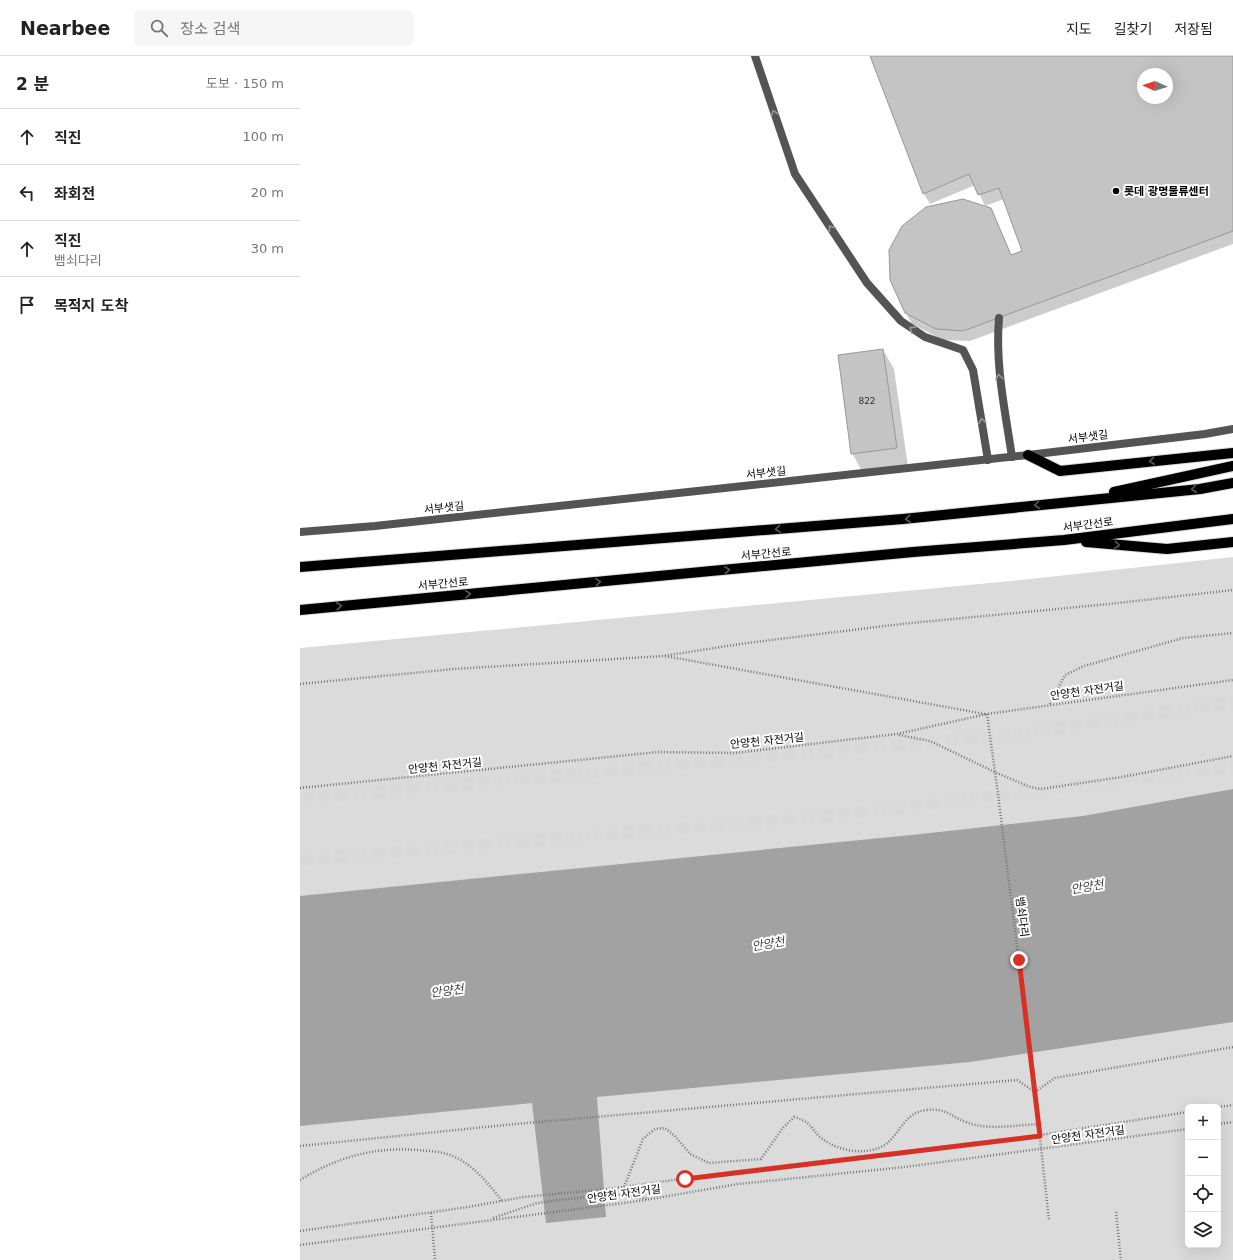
<!DOCTYPE html>
<html lang="ko">
<head>
<meta charset="utf-8">
<style>
	body { margin:0; font-family:"DejaVu Sans","Noto Sans KR",sans-serif; background:#f6f6f6; color:#222 }
	.controls { position:absolute; right:12px; bottom:12px; display:grid; overflow:hidden; border-radius:6px; box-shadow:0 4px 16px #0002 }
	.controls button { width:36px; height:36px; display:grid; place-items:center; padding:0; border:0; border-bottom:1px solid #e0e0e0; background:#fff; color:#222; font:20px sans-serif }
	.compass { position:absolute; left:837px; top:12px; width:36px; height:36px; border-radius:50%; background:#fff; box-shadow:0 4px 16px #0002; rotate:273deg }
	.stop { position:absolute; width:12px; height:12px; margin:-9px; border:3px solid #d93025; border-radius:50%; background:#fff }
	.stop.end { background:#d93025; border-color:#fff; box-shadow:0 1px 4px #0008 }
	.list { margin:0; padding:0; list-style:none }
	h2 { display:flex; justify-content:space-between; align-items:center; height:52px; margin:0; padding:0 16px; font-size:17px }
	h2 small { font-size:13px; font-weight:400; color:#767676 }
	.list li { display:grid; grid-template-columns:26px 1fr auto; gap:12px; align-items:center; box-sizing:border-box; height:56px; padding:0 16px; border-top:1px solid #e0e0e0 }
	.list b { display:block; font-size:15px; white-space:nowrap }
	.list p { margin:0; font-size:13px; white-space:nowrap; color:#767676 }
	.list em { font-size:13px; font-style:normal; color:#767676 }
	.icon { flex:none; width:22px; height:22px; fill:none; stroke:currentColor; stroke-width:2; stroke-linecap:round; stroke-linejoin:round }
	.map { position:relative; flex:none; width:933px; height:1204px; overflow:hidden }
	header { display:flex; align-items:center; gap:24px; box-sizing:border-box; height:56px; padding:0 20px; background:#fff; border-bottom:1px solid #e0e0e0 }
	header strong { font-size:19px }
	nav { display:flex; gap:22px; margin-inline-start:auto; font-size:14px }
	.search { width:280px; height:36px; background:#f6f6f6; display:flex; align-items:center; gap:10px; box-sizing:border-box; padding:0 14px; border-radius:6px; color:#767676; font-size:15px }
	main { display:flex }
	aside { flex:1; background:#fff }
	.map>svg:first-child { display:block }
	.green { fill:#dbdbdb; fill-rule:evenodd }
	.water { fill:#a2a2a2 }
	.shadow { fill:#0003; fill-rule:evenodd }
	.building { fill:#c4c4c4; stroke:#989898; fill-rule:evenodd }
	.lines { fill:none; stroke-linecap:round; stroke-linejoin:round }
	.highway-tunnel { stroke:#d9d9d9; stroke-width:12; stroke-dasharray:12 6; stroke-linecap:butt }
	.primary-casing { stroke:#dbdbdb; stroke-width:12 }
	.path { stroke:#767676; stroke-width:2.5; stroke-dasharray:1 2; stroke-linecap:butt }
	.lane { stroke:#545454; stroke-width:8 }
	.street { stroke:#545454; stroke-width:8 }
	.primary { stroke:#000; stroke-width:10 }
	.path-bridge { stroke:#767676; stroke-width:2.5; stroke-dasharray:1 2; stroke-linecap:butt }
	.oneway { stroke:#989898 }
	.oneway2 { stroke:#595959 }
	.route { stroke:#d93025; stroke-width:5 }
	.poi-dot { fill:#000; stroke:#fff; stroke-width:1.5 }
	.labels { text-anchor:middle; dominant-baseline:central; stroke-width:4; stroke-linejoin:round; paint-order:stroke }
	.number-label { font-size:9px; fill:#313131 }
	.poi-label { font-size:11px; font-weight:bold; fill:#000; stroke:#fff; text-anchor:start }
	.street-label { font-size:11px; fill:#000; stroke:#fff }
	.water-label { font-size:12px; font-style:italic; fill:#434343; stroke:#fff }
</style>
</head>
<body>
<header>
<strong>Nearbee</strong>
<div class="search"><svg class="icon" aria-label="search" viewBox="0 0 24 24"><circle cx="10" cy="10" r="6"/><path d="M15 15l6 6"/></svg>장소 검색</div>
<nav><a>지도</a><a>길찾기</a><a>저장됨</a></nav>
</header>
<main>
<aside>
<h2>2 분<small>도보 · 150 m</small></h2>
<ul class="list">
<li><svg class="icon" aria-label="ahead" viewBox="0 0 24 24"><path d="M12 20V5M6 11l6-6 6 6"/></svg><div><b>직진</b></div><em>100 m</em></li>
<li><svg class="icon" aria-label="left" viewBox="0 0 24 24"><path d="M17 20v-9H6M10 6l-5 5 5 5"/></svg><div><b>좌회전</b></div><em>20 m</em></li>
<li><svg class="icon" aria-label="ahead" viewBox="0 0 24 24"><path d="M12 20V5M6 11l6-6 6 6"/></svg><div><b>직진</b><p>뱀쇠다리</p></div><em>30 m</em></li>
<li><svg class="icon" aria-label="arrive" viewBox="0 0 24 24"><path d="M6 21V4h12l-3 4 3 4H6"/></svg><div><b>목적지 도착</b></div></li>
</ul>
</aside>
<div class="map">
<svg width="933" height="1204" viewBox="0 0 933 1204">
	<rect width="100%" height="100%" fill="#fff"/>
	<!-- green -->
	<path class="green" d="M933,501V1204H0V592L711,525ZM888,1051H918V1189H888Z"/>
	<!-- water -->
	<path class="water" d="M933,733V966L670,1006L297,1041L306,1161L246,1167L232,1047L0,1070V840L621,778L783,760Z"/>
	<!-- shadow -->
	<g class="shadow">
		<path d="M571,0H933V188L670,285L643,284L612,268L606,257L691,153L712,200L723,195L704,143L685,150L675,129L630,148L624,138ZM843,18H867V42H843Z"/>
		<path d="M583,294L594,313L608,411L563,417L552,397Z"/>
	</g>
	<!-- building -->
	<g class="building">
		<path d="M570,0H933V175L663,275L636,273L605,257L590,224L589,194L602,170L626,151L663,143L691,152L711,199L722,195L699,132L678,139L669,118L623,138ZM843,18H867V42H843Z"/>
		<path d="M583,293L597,392L551,398L538,299Z"/>
	</g>
	<g class="lines">
		<!-- highway-tunnel -->
		<g class="highway-tunnel">
			<path d="M0,743L727,677L933,646"/>
			<path d="M0,804L537,759L933,710"/>
		</g>
		<defs>
			<g id="primary">
				<path d="M728,399L760,415L933,397"/>
				<path d="M814,436L933,410"/>
				<path d="M786,486L867,493L933,486"/>
				<path d="M0,511L603,463L900,433L933,427"/>
				<path d="M0,554L613,496L764,484L933,463"/>
			</g>
		</defs>
		<!-- primary casing -->
		<use href="#primary" class="primary-casing"/>
		<!-- path -->
		<g class="path">
			<path d="M365,600L685,658"/>
			<path d="M0,628L154,613L363,600L447,587L601,568L809,548L933,534"/>
			<path d="M750,648L765,619L784,610L883,582L933,577"/>
			<path d="M687,658L698,738"/>
			<path d="M599,679L630,685L697,717L730,731L741,733L822,721L933,700"/>
			<path d="M0,732L358,696L435,697L597,678L687,658L933,624"/>
			<path d="M732,1010L749,1164"/>
			<path d="M735,1036L755,1022L933,991"/>
			<path d="M918,1051L933,1049"/>
			<path d="M918,1068L933,1066"/>
			<path d="M0,1090L215,1068L717,1024L735,1036"/>
			<path d="M0,1124C38,1101 72,1091 117,1094C128,1095 139,1095 150,1099C172,1107 188,1127 202,1145"/>
			<path d="M324,1131L343,1083L355,1073L365,1072L375,1080L390,1098L409,1107L461,1103L482,1073L494,1061C511,1066 509,1070 520,1081C537,1095 563,1100 583,1090C599,1081 603,1057 626,1054C648,1052 649,1060 666,1066C688,1075 715,1069 738,1068"/>
			<path d="M816,1156L821,1204"/>
			<path d="M131,1157L135,1204"/>
			<path d="M193,1162L237,1147L310,1138L349,1143"/>
			<path d="M0,1175L168,1151L224,1141L316,1132L445,1114L740,1079L888,1056"/>
			<path d="M0,1189L339,1145L438,1128L605,1111L888,1073"/>
		</g>
		<!-- lane -->
		<g class="lane">
			<path d="M455,0L495,118L567,227L601,265L625,281L663,294L673,314L688,404"/>
			<path d="M699,262C695,309 705,354 712,401"/>
		</g>
		<!-- street -->
		<path class="street" d="M0,476L75,470L728,399L905,378L933,373"/>
		<!-- primary -->
		<use href="#primary" class="primary"/>
		<!-- path-bridge -->
		<path class="path-bridge" d="M698,738L732,1010"/>
	</g>
	<!-- one-way arrows -->
	<defs><path id="oneway-chevron" d="M-2-3.5L2.5 0L-2 3.5" fill="none" stroke-width="1.6" stroke-linecap="round" stroke-linejoin="round"/></defs>
	<g class="oneway">
		<use href="#oneway-chevron" transform="translate(474 57) rotate(-109)"/>
		<use href="#oneway-chevron" transform="translate(531 172) rotate(-123)"/>
		<use href="#oneway-chevron" transform="translate(612 273) rotate(-147)"/>
		<use href="#oneway-chevron" transform="translate(699 321) rotate(-98)"/>
		<use href="#oneway-chevron" transform="translate(682 365) rotate(-99)"/>
	</g>
	<g class="oneway2">
		<use href="#oneway-chevron" transform="translate(852 405) rotate(174)"/>
		<use href="#oneway-chevron" transform="translate(894 433) rotate(174)"/>
		<use href="#oneway-chevron" transform="translate(737 449) rotate(174)"/>
		<use href="#oneway-chevron" transform="translate(608 463) rotate(174)"/>
		<use href="#oneway-chevron" transform="translate(478 473) rotate(175)"/>
		<use href="#oneway-chevron" transform="translate(817 489) rotate(5)"/>
		<use href="#oneway-chevron" transform="translate(427 514) rotate(-5)"/>
		<use href="#oneway-chevron" transform="translate(298 526) rotate(-5)"/>
		<use href="#oneway-chevron" transform="translate(168 538) rotate(-5)"/>
		<use href="#oneway-chevron" transform="translate(39 550) rotate(-5)"/>
	</g>
	<g class="lines">
		<!-- route -->
		<path class="route" d="M385,1123L740,1080L719,904"/>
	</g>
	<!-- markers -->
	<circle class="poi-dot" cx="816" cy="135" r="4"/>
	<g class="labels">
		<!-- number labels -->
		<g class="number-label">
			<text x="567" y="345">822</text>
		</g>
		<!-- poi labels -->
		<g class="poi-label">
			<text x="824" y="135">롯데 광명물류센터</text>
		</g>
		<!-- street labels -->
		<g class="street-label">
			<text transform="translate(788 381) rotate(-7)">서부샛길</text>
			<text transform="translate(466 417) rotate(-6)">서부샛길</text>
			<text transform="translate(144 452) rotate(-6)">서부샛길</text>
			<text transform="translate(788 469) rotate(-7)">서부간선로</text>
			<text transform="translate(466 498) rotate(-5)">서부간선로</text>
			<text transform="translate(143 528) rotate(-5)">서부간선로</text>
			<text transform="translate(787 635) rotate(-8)">안양천 자전거길</text>
			<text transform="translate(467 685) rotate(-6)">안양천 자전거길</text>
			<text transform="translate(145 710) rotate(-6)">안양천 자전거길</text>
			<text transform="translate(722 861) rotate(83)">뱀쇠다리</text>
			<text transform="translate(788 1079) rotate(-8)">안양천 자전거길</text>
			<text transform="translate(324 1138) rotate(-8)">안양천 자전거길</text>
		</g>
		<!-- water labels -->
		<g class="water-label">
			<text transform="translate(787 831) rotate(-10)">안양천</text>
			<text transform="translate(468 888) rotate(-10)">안양천</text>
			<text transform="translate(147 935) rotate(-7)">안양천</text>
		</g>
	</g>
</svg>
<div class="controls">
<button>+</button>
<button>−</button>
<button><svg class="icon" aria-label="locate" viewBox="0 0 24 24"><circle cx="12" cy="12" r="6"/><path d="M12 2v4M12 18v4M2 12h4M18 12h4"/></svg></button>
<button><svg class="icon" aria-label="layers" viewBox="0 0 24 24"><path d="M12 4l9 5-9 5-9-5zM3 14l9 5 9-5"/></svg></button>
</div>
<svg class="compass" viewBox="-18 -18 36 36"><path d="M0-13l5 13h-10z" fill="#e53935"/><path d="M0 13l5-13h-10z" fill="#767676"/></svg>
<div class="stop" style="left:385px;top:1123px"></div>
<div class="stop end" style="left:719px;top:904px"></div>
</div>
</main>
</body>
</html>
